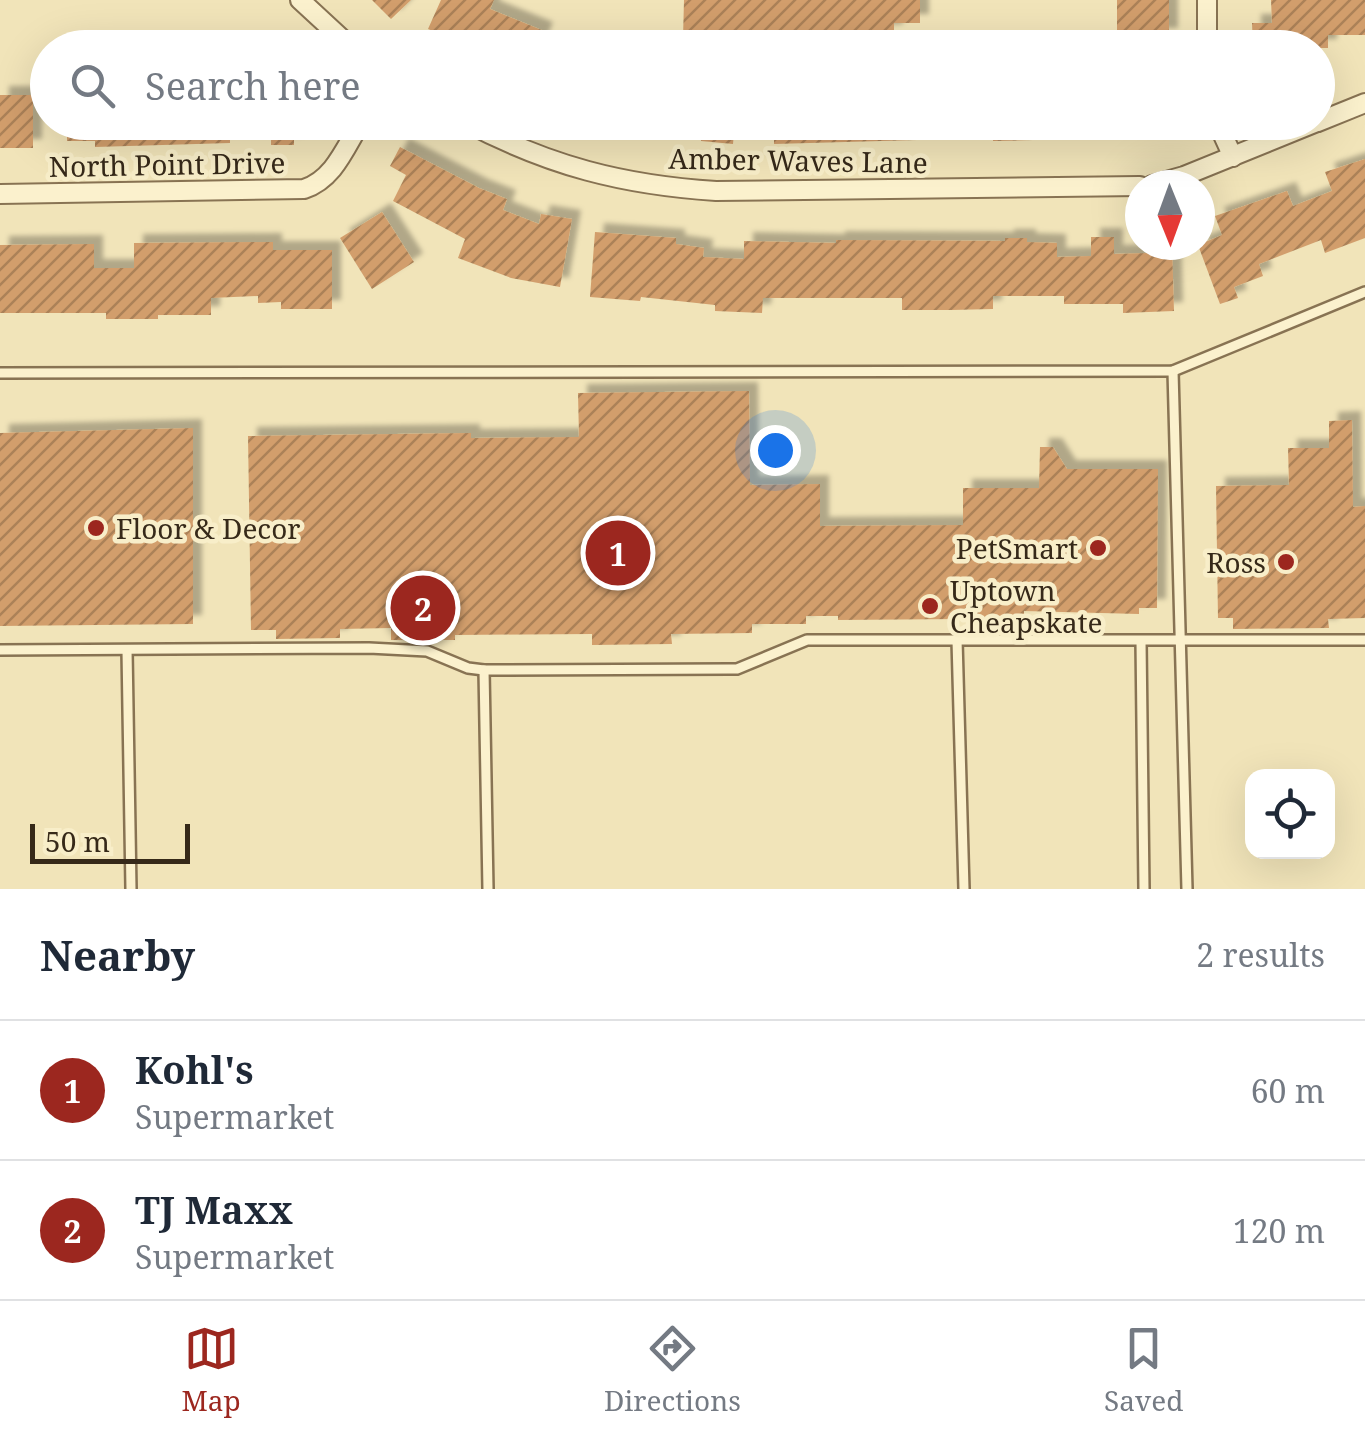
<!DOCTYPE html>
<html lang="en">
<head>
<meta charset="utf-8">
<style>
	body { margin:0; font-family:"Noto Serif",serif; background:#f2f2f3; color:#1f2937 }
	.controls { position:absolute; right:30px; bottom:30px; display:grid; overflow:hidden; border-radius:20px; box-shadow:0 10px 40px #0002 }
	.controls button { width:90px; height:90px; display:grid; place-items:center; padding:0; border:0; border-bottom:2px solid #e0e1e3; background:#fff; color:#1f2937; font:50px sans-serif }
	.compass { position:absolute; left:1125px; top:170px; width:90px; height:90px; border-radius:50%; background:#fff; box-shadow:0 10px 40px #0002; rotate:179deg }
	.scale { position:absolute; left:30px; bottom:25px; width:160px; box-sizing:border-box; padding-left:10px; border:5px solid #362919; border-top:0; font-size:28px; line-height:35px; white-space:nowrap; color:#362919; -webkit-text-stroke:8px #f8eec9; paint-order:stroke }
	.you { position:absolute; left:775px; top:450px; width:35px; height:35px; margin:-25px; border:8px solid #fff; border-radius:50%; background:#1a73e8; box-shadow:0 0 0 15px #1a73e833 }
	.badge { display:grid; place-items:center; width:65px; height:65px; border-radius:50%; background:#9c271f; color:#fff; font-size:32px; font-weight:700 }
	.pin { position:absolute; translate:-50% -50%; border:5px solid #fff; box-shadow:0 2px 10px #0006 }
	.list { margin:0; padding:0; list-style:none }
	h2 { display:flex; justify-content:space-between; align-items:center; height:130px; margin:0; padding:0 40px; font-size:42px }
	h2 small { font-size:32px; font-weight:400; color:#747a83 }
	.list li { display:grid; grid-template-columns:65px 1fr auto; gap:30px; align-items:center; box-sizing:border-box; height:140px; padding:0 40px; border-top:2px solid #e0e1e3 }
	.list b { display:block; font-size:38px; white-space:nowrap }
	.list p { margin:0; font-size:32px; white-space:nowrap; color:#747a83 }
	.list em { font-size:32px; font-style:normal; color:#747a83 }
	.icon { flex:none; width:55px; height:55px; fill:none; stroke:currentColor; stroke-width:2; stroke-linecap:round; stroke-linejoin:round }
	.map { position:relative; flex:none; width:1365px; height:889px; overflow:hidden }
	.search { position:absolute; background:#fff; box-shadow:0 10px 40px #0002; left:30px; right:30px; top:30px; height:110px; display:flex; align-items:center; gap:25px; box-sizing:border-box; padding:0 35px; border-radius:55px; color:#747a83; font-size:38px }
	.sheet { height:410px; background:#fff }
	nav { display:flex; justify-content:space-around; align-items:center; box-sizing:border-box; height:140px; border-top:2px solid #e0e1e3; background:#fff; font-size:28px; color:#747a83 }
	nav a { display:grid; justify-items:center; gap:5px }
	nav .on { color:#9c271f }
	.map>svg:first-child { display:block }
	.building { fill:url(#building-hatch); filter:url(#shadow) }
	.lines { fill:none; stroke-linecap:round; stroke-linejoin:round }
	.lane-casing { stroke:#887353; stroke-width:14 }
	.street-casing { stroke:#887353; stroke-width:22 }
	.lane { stroke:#fbf1cd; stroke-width:9 }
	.street { stroke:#fbf1cd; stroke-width:18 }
	.poi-dot { fill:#9c271f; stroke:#f8eec9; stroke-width:4 }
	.labels { text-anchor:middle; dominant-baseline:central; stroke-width:9; stroke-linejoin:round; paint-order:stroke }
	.street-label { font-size:28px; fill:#362919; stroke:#f8eec9 }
	.poi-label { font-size:28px; fill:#362919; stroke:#f8eec9; text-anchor:start }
</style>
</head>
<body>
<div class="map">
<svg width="1365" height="889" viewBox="0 0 1365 889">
	<defs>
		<pattern id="building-hatch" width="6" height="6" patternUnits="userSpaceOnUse" patternTransform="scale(2.5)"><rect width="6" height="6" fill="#d29e6c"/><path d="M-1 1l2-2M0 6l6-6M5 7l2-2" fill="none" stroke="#ab8158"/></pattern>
		<filter id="shadow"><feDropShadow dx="9" dy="-9" stdDeviation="2.5" flood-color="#0004"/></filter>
	</defs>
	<rect width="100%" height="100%" fill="#f1e4b9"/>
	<!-- building -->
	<g class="building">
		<path d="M372,0H411L391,19Z"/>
		<path d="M441,0H494L490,9L544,31L537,48H446L450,38L428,29Z"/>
		<path d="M684,0H920V23H894V33L800,36V44H768V35L734,36V40L683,38Z"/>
		<rect x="1117" y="0" width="52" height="37"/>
		<path d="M1271,0H1365V35H1328V48H1253L1252,23H1272Z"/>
		<rect x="0" y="95" width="33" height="53"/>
		<path d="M67,122H230V143L95,147V141H67Z"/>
		<rect x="271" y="122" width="23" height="23"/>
		<path d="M703,122H735L733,144L701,141Z"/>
		<path d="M774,122H916L917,140L774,144Z"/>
		<path d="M992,122H1033V140L993,141Z"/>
		<path d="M400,147L479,188L507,199L503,210L539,224L541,214L572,219L560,287L511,278L458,258L465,239L393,201L406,175L390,166Z"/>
		<path d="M1365,159V238L1325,253L1321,240L1259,264L1263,276L1234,287L1238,298L1220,304L1198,245L1222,235L1215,216L1287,191L1293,206L1332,191L1325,172Z"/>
		<path d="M382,212L414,262L372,289L340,238Z"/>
		<path d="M595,232L676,238V244L704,248L703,257L744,259V241L836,243V240L1005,241V238H1027V242L1057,243V257L1091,256V237H1114V254L1149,253L1148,245H1172L1174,311L1123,313V304H1064V296H993V309L952,310H902V298H763L762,313L715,311V305L641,297L640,301L590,297Z"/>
		<path d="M273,242V250H332V309H281V302L258,303V296L211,298V315H158V319H106V313H0V245L94,244V268H134V243Z"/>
		<path d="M749,391L750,485L820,484V526L963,525V488H1039L1040,447H1053L1067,469H1158L1157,608H1139V614L1024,611V618L963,619L838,620V616H806V624H752V633L671,634L672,644L592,645V634L455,635V640H391V628L340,629V638L276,639V630H251L248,436L471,433V438L579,437L578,393Z"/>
		<path d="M1352,420L1353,507L1365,506V618L1328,619L1329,628L1233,629V618H1218L1216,486L1289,485L1288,448H1329V421Z"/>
		<path d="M193,428V624L0,626V433Z"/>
	</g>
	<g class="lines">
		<defs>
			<g id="lane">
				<path d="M1173,371L1187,889"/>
				<path d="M0,373L1173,371L1365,292"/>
				<path d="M957,640L964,889"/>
				<path d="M1141,641L1144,889"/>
				<path d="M0,650L369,648L427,651L468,668L484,670L729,669H737L807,640H1365"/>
				<path d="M127,650L131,889"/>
				<path d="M484,670L488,889"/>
			</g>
			<g id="street">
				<path d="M300,0L352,48"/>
				<path d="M1207,0V48"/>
				<path d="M466,122C549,166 623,185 716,191L1140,186"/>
				<path d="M1217,122L1233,157"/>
				<path d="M1318,122L1365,103"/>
				<path d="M1152,185L1184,176L1317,122"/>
				<path d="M0,194L304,189C334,179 345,148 361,122"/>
			</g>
		</defs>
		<!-- lane casing -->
		<use href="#lane" class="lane-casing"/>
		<!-- street casing -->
		<use href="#street" class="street-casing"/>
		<!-- lane -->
		<use href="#lane" class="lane"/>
		<!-- street -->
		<use href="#street" class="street"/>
	</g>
	<!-- markers -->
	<g class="poi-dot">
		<circle cx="96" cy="528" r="10"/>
		<circle cx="1098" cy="548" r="10"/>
		<circle cx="1286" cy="562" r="10"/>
		<circle cx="930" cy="606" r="10"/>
	</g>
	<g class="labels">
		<!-- street labels -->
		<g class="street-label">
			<text transform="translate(798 160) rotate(1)">Amber Waves Lane</text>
			<text transform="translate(167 164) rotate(-1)">North Point Drive</text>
		</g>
		<!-- poi labels -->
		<g class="poi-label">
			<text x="116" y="528">Floor &amp; Decor</text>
			<text x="1078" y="548" text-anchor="end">PetSmart</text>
			<text x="1266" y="562" text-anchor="end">Ross</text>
			<text x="950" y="590">Uptown<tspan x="950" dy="32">Cheapskate</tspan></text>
		</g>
	</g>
</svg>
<div class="controls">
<button><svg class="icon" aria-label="locate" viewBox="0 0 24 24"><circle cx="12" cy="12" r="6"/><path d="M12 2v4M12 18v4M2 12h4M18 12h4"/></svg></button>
</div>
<svg class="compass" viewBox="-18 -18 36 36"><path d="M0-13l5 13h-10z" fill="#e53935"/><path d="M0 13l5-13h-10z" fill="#747a83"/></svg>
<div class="scale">50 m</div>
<div class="you"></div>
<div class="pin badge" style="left:618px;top:553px">1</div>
<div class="pin badge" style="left:423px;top:608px">2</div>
<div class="search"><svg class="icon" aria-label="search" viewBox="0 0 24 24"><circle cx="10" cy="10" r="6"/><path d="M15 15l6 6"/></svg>Search here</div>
</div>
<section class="sheet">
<h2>Nearby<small>2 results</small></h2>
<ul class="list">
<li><span class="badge">1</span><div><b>Kohl's</b><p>Supermarket</p></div><em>60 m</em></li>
<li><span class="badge">2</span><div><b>TJ Maxx</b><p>Supermarket</p></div><em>120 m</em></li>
</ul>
</section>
<nav>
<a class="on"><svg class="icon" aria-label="map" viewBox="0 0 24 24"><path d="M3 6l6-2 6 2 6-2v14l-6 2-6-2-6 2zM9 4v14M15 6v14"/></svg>Map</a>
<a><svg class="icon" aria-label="directions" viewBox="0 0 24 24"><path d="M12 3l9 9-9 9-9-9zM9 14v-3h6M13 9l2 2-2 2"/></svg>Directions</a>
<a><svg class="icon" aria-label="saved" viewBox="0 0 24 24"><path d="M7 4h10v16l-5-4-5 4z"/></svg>Saved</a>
</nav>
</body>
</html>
